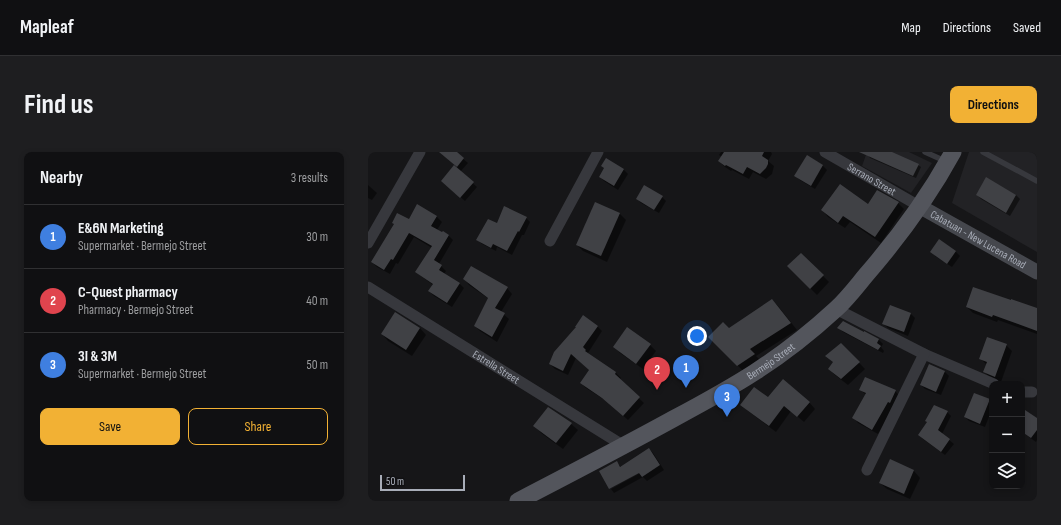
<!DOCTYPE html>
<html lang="en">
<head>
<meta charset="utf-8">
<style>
	body { margin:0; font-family:"Sofia Sans Condensed",sans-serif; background:#1e1e20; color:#f1f3f6 }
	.controls { position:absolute; right:12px; bottom:12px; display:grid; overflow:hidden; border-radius:8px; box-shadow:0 2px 6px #0003 }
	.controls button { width:36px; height:36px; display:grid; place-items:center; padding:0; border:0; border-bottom:1px solid #303032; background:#101012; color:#f1f3f6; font:20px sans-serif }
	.scale { position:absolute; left:12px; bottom:10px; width:85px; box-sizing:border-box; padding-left:4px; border:2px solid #a8adb8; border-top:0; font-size:11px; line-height:14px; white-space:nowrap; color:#a8adb8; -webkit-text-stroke:3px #111113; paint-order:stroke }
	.you { position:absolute; left:329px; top:184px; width:14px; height:14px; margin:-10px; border:3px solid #fff; border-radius:50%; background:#1a73e8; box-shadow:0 0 0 6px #1a73e833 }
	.badge { display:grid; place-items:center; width:26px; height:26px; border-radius:50%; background:#f2b134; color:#fff; font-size:13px; font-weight:700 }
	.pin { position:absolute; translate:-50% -33px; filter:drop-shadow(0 1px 2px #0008) }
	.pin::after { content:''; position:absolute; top:21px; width:14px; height:12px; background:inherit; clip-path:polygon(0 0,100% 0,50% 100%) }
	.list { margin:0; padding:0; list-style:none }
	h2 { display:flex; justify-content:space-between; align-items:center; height:52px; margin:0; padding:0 16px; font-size:17px }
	h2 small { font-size:13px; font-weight:400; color:#9c9d9f }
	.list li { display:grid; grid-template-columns:26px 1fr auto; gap:12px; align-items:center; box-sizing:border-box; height:64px; padding:0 16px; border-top:1px solid #303032 }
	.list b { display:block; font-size:15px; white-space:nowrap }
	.list p { margin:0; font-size:13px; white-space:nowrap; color:#9c9d9f }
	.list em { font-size:13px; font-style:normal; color:#9c9d9f }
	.actions { display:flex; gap:8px; padding:12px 16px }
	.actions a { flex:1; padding:9px 0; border:1px solid #f2b134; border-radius:8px; text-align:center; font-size:14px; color:#f2b134 }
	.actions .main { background:#f2b134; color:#111 }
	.icon { flex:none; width:22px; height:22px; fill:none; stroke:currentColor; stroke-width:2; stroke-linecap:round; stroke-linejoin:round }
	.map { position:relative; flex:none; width:669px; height:349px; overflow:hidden; border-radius:8px }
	header { display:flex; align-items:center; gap:24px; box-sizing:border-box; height:56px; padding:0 20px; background:#101012; border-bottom:1px solid #303032 }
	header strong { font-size:19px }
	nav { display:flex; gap:22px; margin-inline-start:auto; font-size:14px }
	.intro { display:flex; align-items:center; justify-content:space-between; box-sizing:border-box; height:96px; padding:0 24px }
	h1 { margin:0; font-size:28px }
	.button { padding:10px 18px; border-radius:8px; background:#f2b134; color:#111; font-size:14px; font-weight:700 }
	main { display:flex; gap:24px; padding:0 24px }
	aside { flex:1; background:#101012; border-radius:8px; box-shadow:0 2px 6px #0003 }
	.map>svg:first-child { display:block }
	.built { fill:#222225 }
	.shadow { fill:#0007 }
	.building { fill:#404145 }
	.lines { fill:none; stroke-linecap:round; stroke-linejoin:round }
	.service { stroke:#37383d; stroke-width:5.5 }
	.minor { stroke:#37383d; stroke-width:11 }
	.secondary { stroke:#45474d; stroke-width:15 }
	.primary { stroke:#53555c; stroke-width:17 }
	.labels { text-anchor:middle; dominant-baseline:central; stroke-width:3; stroke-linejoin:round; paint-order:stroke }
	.street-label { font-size:11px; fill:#a8adb8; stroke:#111113 }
</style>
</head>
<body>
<header>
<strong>Mapleaf</strong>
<nav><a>Map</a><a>Directions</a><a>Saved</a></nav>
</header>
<div class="intro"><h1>Find us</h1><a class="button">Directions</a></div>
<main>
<aside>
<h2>Nearby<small>3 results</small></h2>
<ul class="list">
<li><span class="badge" style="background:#3f7fe0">1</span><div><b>E&amp;6N Marketing</b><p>Supermarket · Bermejo Street</p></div><em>30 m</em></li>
<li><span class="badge" style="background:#e0444e">2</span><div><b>C-Quest pharmacy</b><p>Pharmacy · Bermejo Street</p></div><em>40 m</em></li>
<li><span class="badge" style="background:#3f7fe0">3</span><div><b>3I &amp; 3M</b><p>Supermarket · Bermejo Street</p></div><em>50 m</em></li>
</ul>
<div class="actions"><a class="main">Save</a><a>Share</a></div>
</aside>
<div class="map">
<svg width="669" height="349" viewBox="0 0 669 349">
	<rect width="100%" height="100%" fill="#161618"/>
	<!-- built -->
	<g class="built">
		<path d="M499,0H541L564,11L543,41L494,14Z"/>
		<path d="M601,0H669V100L584,51Z"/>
	</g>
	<!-- shadow -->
	<g class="shadow">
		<path d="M72,0H87L100,11L92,20L109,35L97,49L74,29L88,13Z"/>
		<path d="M353,0H403L404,2L400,9L406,14L404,22L398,27L385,20L381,27L364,18L363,19L357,15L351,9L354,5L351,3Z"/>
		<path d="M501,0H522L550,13L553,15L548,26L502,6L500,3Z"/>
		<path d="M439,5L455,14L459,18L447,37L432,28L428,24Z"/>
		<path d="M238,7L256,18L260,22L250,38L236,29L232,25L237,17Z"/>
		<path d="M0,33L9,41L4,48L0,46Z"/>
		<path d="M609,43H648L652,47L642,64L613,47Z"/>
		<path d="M294,45L298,49L291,61L273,51L269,47Z"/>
		<path d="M227,51L252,62L258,68L239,110L215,99L209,93Z"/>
		<path d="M530,51L536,57L513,91L482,70L477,76L460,65L454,58L500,53Z"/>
		<path d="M50,54L69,65L74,70L69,78L80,83L85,88L71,112L78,119L76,122L91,131L96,136L84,155L66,144L61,139L65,133L53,124L48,119L64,96L46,85L30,112L28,111L22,122L9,115L4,110L41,69Z"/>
		<path d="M158,66L162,70L156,83H154L144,103L129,95L128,99L114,92L110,88L129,72Z"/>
		<path d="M571,89L588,100L592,104L584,115L567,104Z"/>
		<path d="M433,102L461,130L449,143L420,114Z"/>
		<path d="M96,127L139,136L144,142L133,160L141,167L129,190L112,179L107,174L121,147L101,133Z"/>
		<path d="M404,148L410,154L429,178L388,204L392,208L376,220L342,185L361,178Z"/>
		<path d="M522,154L543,162L547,166L540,184L520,176L516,172Z"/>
		<path d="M599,155L669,157V182L630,168L629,170L605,161Z"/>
		<path d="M229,174L234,179L220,201L222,204L248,221L253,226L251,228L276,251L260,268L240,250L218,236L213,231L222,218L208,206L200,223L187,217L182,212Z"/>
		<path d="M52,176L58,183L44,204L20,189L14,182Z"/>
		<path d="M471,176L511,188L515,192L513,195L516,199L515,201L475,180Z"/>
		<path d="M473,192L497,217L480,233L467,223L461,217L466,211Z"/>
		<path d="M282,193L288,199L275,217L252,201L246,194Z"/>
		<path d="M638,193L644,199L633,230L622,226L616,219L619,213L612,206Z"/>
		<path d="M577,220L581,224L573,243L557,237L553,233Z"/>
		<path d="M492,237L527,239L532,244L510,282L490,271L485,265L498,243Z"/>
		<path d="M607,242L622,248L624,250V257L617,275L601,269L597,265Z"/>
		<path d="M400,247L441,250L447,257L436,270L423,259L408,280L380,259L374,253Z"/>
		<path d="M654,259L669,267V288L668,290L654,280Z"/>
		<path d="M579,260L583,264L574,282L586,292L577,303L555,287L551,283Z"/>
		<path d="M203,272L210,278L195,297L173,281L167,274Z"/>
		<path d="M281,297L285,301L296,318L279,329L275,325L246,341L243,337L276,319L275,317L242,336L249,311L253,315Z"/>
		<path d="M522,309L546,319L552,326L542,347L519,337L512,331Z"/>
	</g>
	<!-- building -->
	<g class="building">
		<path d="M71,0H89L96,6L89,15Z"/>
		<path d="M356,0H396L394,4L400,8V12L398,16L392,22L379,15L375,22L358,13L357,14L350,9Z"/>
		<path d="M491,0H524L551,12L545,24Z"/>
		<path d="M439,3L455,13L443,34L426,24Z"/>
		<path d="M238,6L256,17L246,34L231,25L236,16L233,14Z"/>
		<path d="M86,13L106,30L92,46L73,29Z"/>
		<path d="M618,25L648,43L638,61L608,43Z"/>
		<path d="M472,32L500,52L509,38L531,50L507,85L475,64L470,71L453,58Z"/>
		<path d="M276,33L295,44L286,58L268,47Z"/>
		<path d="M227,50L252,61L233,104L208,93Z"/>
		<path d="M49,52L69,64L63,74L74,80L73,81L75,79L81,83L66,108L74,113L71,118L92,131L79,151L60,139L65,132L47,120L64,94L41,81L25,108L23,107L16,118L3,110L26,72L24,71L29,61L41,67Z"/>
		<path d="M136,54L159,65L151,80L150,79L139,99L125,92L123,96L108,88L120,67L129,71Z"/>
		<path d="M571,87L588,99L579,112L562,100Z"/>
		<path d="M433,101L456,123L442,137L419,114Z"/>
		<path d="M103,114L140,135L127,156L137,161L124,185L106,174L120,146L95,127Z"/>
		<path d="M605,135L643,148V147L669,156V179L625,163L624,165L598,155Z"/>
		<path d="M404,147L423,171L382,197L387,202L369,214L340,185L355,170L361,176Z"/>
		<path d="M522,153L543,161L536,180L514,172Z"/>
		<path d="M27,160L52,176L38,198L13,182Z"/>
		<path d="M215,163L230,174L215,195L218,198L217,199L248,220L247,222L272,245L255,264L234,246L212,231L221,218L203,202L195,219L181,212L186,200L208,175H207Z"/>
		<path d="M475,169L496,180V179L511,187L509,191L513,194L510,198L469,176Z"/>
		<path d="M259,175L283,192L268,212L245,195Z"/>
		<path d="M619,185L639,192L627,225L615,220L619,210L611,207Z"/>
		<path d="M473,191L492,210L473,227L460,217L465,210L457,204Z"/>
		<path d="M561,212L577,219L568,240L552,233Z"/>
		<path d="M497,225L528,238L522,251L520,250L504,278L484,266L498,241L491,238Z"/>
		<path d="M415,227L442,250L429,265L416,254L401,274L372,253L386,235L400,245Z"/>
		<path d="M606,241L622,247L612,272L596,265Z"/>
		<path d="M566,253L580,259L570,278L582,287L573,300L550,283L559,270L557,269Z"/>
		<path d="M180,255L204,271L188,291L165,274Z"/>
		<path d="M654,256L669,266V278L663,286L654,280Z"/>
		<path d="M281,296L292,313L274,325L271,321L241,337L231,319L249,309L252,315Z"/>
		<path d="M522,307L546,318L536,342L511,331Z"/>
	</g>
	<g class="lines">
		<!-- service -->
		<g class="service">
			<path d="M557,0L577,9"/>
			<path d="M615,0L669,29"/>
		</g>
		<!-- minor -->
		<g class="minor">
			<path id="s1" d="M457,0L551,54"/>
			<path d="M182,89L230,0"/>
			<path d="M0,91L52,0"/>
			<path id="s2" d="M0,135L256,294"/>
			<path d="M468,157L556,202L626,232"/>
			<path d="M654,240H664"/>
			<path d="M499,318L556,202"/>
		</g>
		<!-- secondary -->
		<path class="secondary" id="s3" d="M551,54L669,120"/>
		<!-- primary -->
		<path class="primary" id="s4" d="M150,349C202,322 254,295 305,267C333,252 361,237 387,220C415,202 443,180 468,157C479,147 488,135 498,123C531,85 561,44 585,0"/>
	</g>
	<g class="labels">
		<!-- street labels -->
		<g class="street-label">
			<text stroke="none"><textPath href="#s1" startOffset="54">Serrano Street</textPath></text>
			<text stroke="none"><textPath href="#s3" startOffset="68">Cabatuan - New Lucena Road</textPath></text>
			<text stroke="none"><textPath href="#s4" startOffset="289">Bermejo Street</textPath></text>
			<text stroke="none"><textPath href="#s2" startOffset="151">Estrella Street</textPath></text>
		</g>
	</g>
</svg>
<div class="controls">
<button>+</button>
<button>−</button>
<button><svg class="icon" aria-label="layers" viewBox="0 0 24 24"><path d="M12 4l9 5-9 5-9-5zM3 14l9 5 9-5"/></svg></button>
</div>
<div class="scale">50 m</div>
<div class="you"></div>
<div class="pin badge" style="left:318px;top:236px;background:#3f7fe0">1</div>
<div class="pin badge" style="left:289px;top:238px;background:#e0444e">2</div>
<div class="pin badge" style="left:359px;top:265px;background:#3f7fe0">3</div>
</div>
</main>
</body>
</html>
